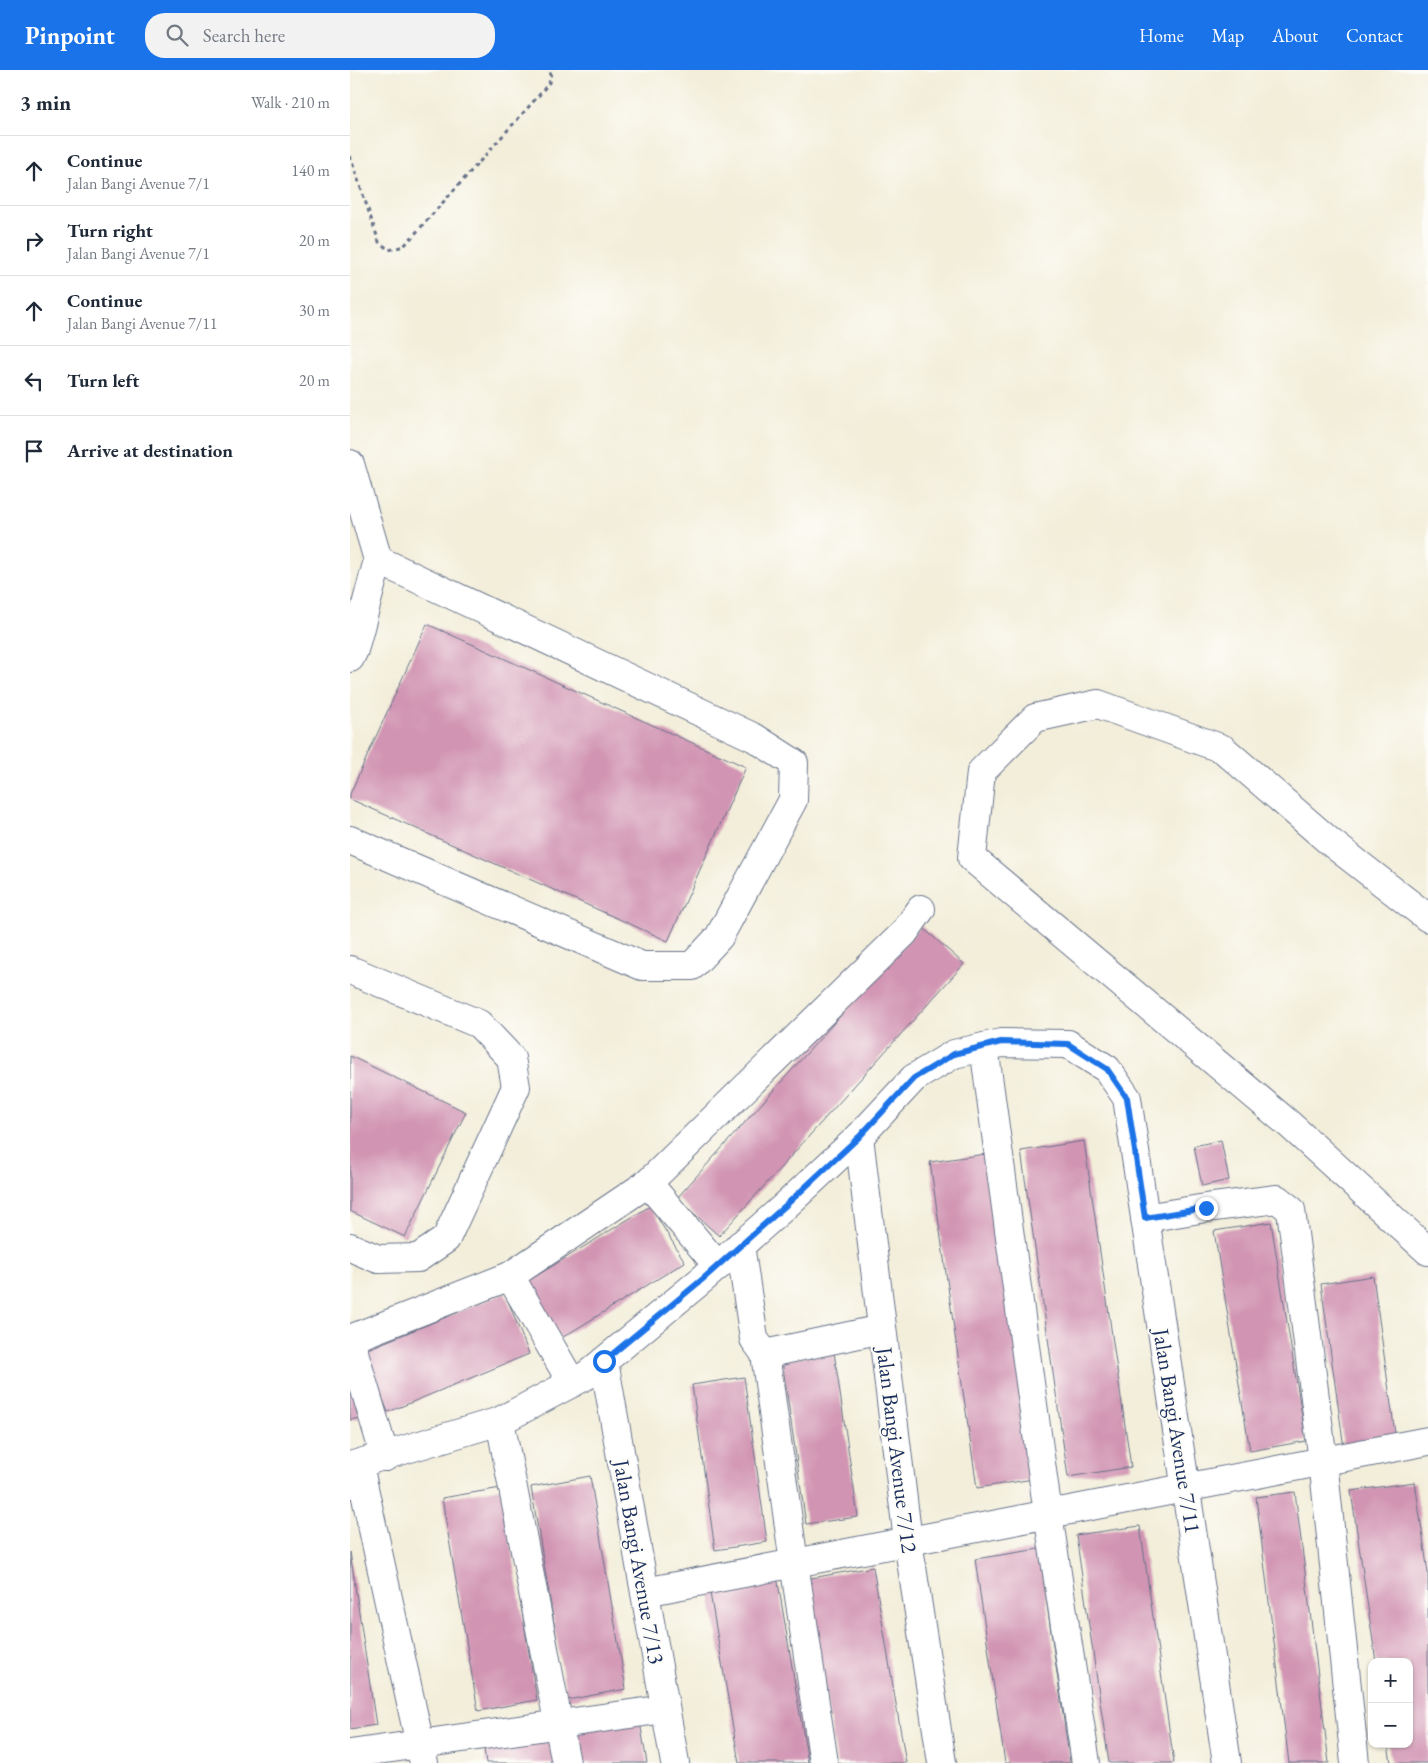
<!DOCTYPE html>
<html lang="en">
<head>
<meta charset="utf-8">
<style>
	body { margin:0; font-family:"EB Garamond",serif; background:#f2f2f3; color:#1f2937 }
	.controls { position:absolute; right:15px; bottom:15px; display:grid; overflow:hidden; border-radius:10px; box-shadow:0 1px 4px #0004 }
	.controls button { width:45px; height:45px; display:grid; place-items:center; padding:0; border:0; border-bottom:1px solid #e0e1e3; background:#fff; color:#1f2937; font:25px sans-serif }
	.stop { position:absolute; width:15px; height:15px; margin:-11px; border:4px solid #1a73e8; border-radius:50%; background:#fff }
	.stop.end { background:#1a73e8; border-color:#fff; box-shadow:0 1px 5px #0008 }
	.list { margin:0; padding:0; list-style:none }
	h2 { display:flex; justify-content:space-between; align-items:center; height:65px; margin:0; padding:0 20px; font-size:21px }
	h2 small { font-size:16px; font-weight:400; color:#747a83 }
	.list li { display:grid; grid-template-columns:32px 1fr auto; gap:15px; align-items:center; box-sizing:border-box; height:70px; padding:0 20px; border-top:1px solid #e0e1e3 }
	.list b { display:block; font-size:19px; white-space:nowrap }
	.list p { margin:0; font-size:16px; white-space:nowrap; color:#747a83 }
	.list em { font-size:16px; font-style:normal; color:#747a83 }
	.icon { flex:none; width:28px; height:28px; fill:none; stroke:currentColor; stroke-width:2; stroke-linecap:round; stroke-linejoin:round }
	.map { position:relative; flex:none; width:1078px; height:1693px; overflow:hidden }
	header { display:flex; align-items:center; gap:30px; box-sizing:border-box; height:70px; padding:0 25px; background:#1a73e8; color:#fff }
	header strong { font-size:24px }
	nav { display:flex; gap:28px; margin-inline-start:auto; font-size:18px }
	.search { width:350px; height:45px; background:#f2f2f3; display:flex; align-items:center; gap:12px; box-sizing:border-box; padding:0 18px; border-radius:20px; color:#747a83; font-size:19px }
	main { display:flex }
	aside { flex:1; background:#fff }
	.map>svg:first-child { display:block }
	.building { fill:#d194b3 }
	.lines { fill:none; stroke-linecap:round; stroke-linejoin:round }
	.minor-casing { stroke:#677289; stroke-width:30 }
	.path { stroke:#677289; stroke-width:3; stroke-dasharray:4 4; stroke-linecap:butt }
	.minor { stroke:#fff; stroke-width:28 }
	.route { stroke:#1a73e8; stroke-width:6 }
	.labels { text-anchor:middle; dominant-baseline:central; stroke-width:4; stroke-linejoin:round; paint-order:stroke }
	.street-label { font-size:22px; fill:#1b2f5e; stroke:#fdfcf7 }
</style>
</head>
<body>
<header>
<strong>Pinpoint</strong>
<div class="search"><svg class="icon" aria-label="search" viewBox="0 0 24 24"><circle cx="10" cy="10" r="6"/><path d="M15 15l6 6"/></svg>Search here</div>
<nav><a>Home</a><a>Map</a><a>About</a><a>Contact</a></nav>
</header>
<main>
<aside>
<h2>3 min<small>Walk · 210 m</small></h2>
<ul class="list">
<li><svg class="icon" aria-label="ahead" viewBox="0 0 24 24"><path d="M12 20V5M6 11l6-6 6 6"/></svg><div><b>Continue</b><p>Jalan Bangi Avenue 7/1</p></div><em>140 m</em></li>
<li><svg class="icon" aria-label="right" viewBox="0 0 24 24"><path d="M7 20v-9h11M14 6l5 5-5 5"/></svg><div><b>Turn right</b><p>Jalan Bangi Avenue 7/1</p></div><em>20 m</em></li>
<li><svg class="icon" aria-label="ahead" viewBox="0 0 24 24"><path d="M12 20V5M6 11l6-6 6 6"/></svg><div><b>Continue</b><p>Jalan Bangi Avenue 7/11</p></div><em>30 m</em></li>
<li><svg class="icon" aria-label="left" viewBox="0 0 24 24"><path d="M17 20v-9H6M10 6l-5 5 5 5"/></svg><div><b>Turn left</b></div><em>20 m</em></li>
<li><svg class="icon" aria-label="arrive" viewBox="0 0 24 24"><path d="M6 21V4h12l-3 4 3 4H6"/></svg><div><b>Arrive at destination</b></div></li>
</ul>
</aside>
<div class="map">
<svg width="1078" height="1693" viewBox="0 0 1078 1693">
	<rect width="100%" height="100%" fill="#fdfcf7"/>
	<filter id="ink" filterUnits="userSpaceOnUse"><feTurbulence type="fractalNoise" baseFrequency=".02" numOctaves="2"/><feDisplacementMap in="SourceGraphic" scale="10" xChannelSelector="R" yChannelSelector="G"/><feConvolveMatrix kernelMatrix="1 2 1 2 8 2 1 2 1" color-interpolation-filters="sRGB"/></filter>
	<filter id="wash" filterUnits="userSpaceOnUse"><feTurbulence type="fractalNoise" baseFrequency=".0096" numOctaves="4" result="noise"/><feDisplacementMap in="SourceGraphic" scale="20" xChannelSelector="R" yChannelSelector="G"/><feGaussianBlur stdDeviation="1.12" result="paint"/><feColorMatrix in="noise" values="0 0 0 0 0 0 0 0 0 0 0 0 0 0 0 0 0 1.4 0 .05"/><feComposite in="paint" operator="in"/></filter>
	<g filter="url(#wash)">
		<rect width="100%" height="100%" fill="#f3eeda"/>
		<g id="blocks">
			<!-- building -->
			<g class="building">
				<path d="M77,554L396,697L318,871L0,729V724Z"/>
				<path d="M571,856L614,894L369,1166L327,1128Z"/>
				<path d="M0,986L116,1042L55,1167L0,1141Z"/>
				<path d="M871,1070L879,1110L852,1116L844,1076Z"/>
				<path d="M734,1071L781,1397L718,1407L671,1081Z"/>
				<path d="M643,1083L690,1408L627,1418L580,1092Z"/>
				<path d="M300,1136L335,1192L205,1272L170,1216Z"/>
				<path d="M921,1152L956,1371L900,1381L864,1161Z"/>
				<path d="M1023,1206L1046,1371L994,1378L971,1214Z"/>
				<path d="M155,1223L179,1284L38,1342L13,1281Z"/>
				<path d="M484,1282L508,1447L456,1454L432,1290Z"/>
				<path d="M0,1296L10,1348L0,1350Z"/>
				<path d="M394,1307L417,1472L365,1480L342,1315Z"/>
				<path d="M240,1406L276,1619L217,1630L181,1417Z"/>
				<path d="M1065,1412L1078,1503V1693H1041L1038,1674H1059V1592H1026L1001,1421Z"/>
				<path d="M151,1418L187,1630L128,1641L92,1428Z"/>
				<path d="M945,1422L979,1693H939L906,1427Z"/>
				<path d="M790,1456L824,1693H759L726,1465Z"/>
				<path d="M689,1479L720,1693H655L625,1489Z"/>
				<path d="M0,1482L26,1655L0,1659Z"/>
				<path d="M523,1497L556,1693H487L456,1509Z"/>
				<path d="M427,1506L458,1693H389L359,1517Z"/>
				<path d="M289,1646L297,1693H227L221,1659Z"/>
				<path d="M200,1660L206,1693H136L133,1672Z"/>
			</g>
		</g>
	</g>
	<g filter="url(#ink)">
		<use href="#blocks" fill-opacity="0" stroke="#677289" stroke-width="1"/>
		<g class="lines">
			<defs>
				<g id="minor">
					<path d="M0,394L28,490L4,580L0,588"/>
					<path d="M0,770L292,896H342L369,867L443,730L444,693L405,668L28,490"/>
					<path d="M1078,848L979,771L873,679L748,634L685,648L631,702L622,788L940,1055L1078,1181"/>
					<path d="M0,900L129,954L161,988L166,1017L96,1169L68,1188L28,1189L0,1177"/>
					<path d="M634,977L698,1444L736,1693"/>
					<path d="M509,1067L558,1471L592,1693"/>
					<path d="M298,1113L368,1196"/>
					<path d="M795,1148L856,1138L927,1129L941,1140L973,1391L1005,1693"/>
					<path d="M390,1175L404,1269L415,1284L532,1259"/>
					<path d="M160,1206L222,1313"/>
					<path d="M0,1269L160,1206L298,1113L554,863L571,839"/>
					<path d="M0,1269L35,1387"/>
					<path d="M415,1284L444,1493L474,1693"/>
					<path d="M254,1291L325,1693"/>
					<path d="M150,1351L216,1693"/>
					<path d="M9,1395L74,1693"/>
					<path d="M0,1396L150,1351L237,1305L354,1208L435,1136L509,1067L564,1008L604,984L651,973L718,974L757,999L777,1028L877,1693"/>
					<path d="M295,1522L1078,1371"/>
					<path d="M0,1684L315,1639"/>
				</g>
			</defs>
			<!-- minor casing -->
			<use href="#minor" class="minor-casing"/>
			<!-- path -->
			<path class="path" d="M0,86L29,172L39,180L54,176L191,23L200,11L201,0"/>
			<!-- minor -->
			<use href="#minor" class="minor"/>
		</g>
	</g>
	<g class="lines" filter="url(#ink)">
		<!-- route -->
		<path class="route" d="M254,1291L354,1208L435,1136L509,1067L564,1008L604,984L651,972L718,974L757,999L777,1028L795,1148L856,1138"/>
	</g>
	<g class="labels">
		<!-- street labels -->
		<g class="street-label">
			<text transform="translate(827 1361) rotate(81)">Jalan Bangi Avenue 7/11</text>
			<text transform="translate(547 1380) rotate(83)">Jalan Bangi Avenue 7/12</text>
			<text transform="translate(289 1492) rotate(80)">Jalan Bangi Avenue 7/13</text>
		</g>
	</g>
</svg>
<div class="controls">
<button>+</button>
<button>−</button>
</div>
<div class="stop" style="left:254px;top:1291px"></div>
<div class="stop end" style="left:856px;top:1138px"></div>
</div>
</main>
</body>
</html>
